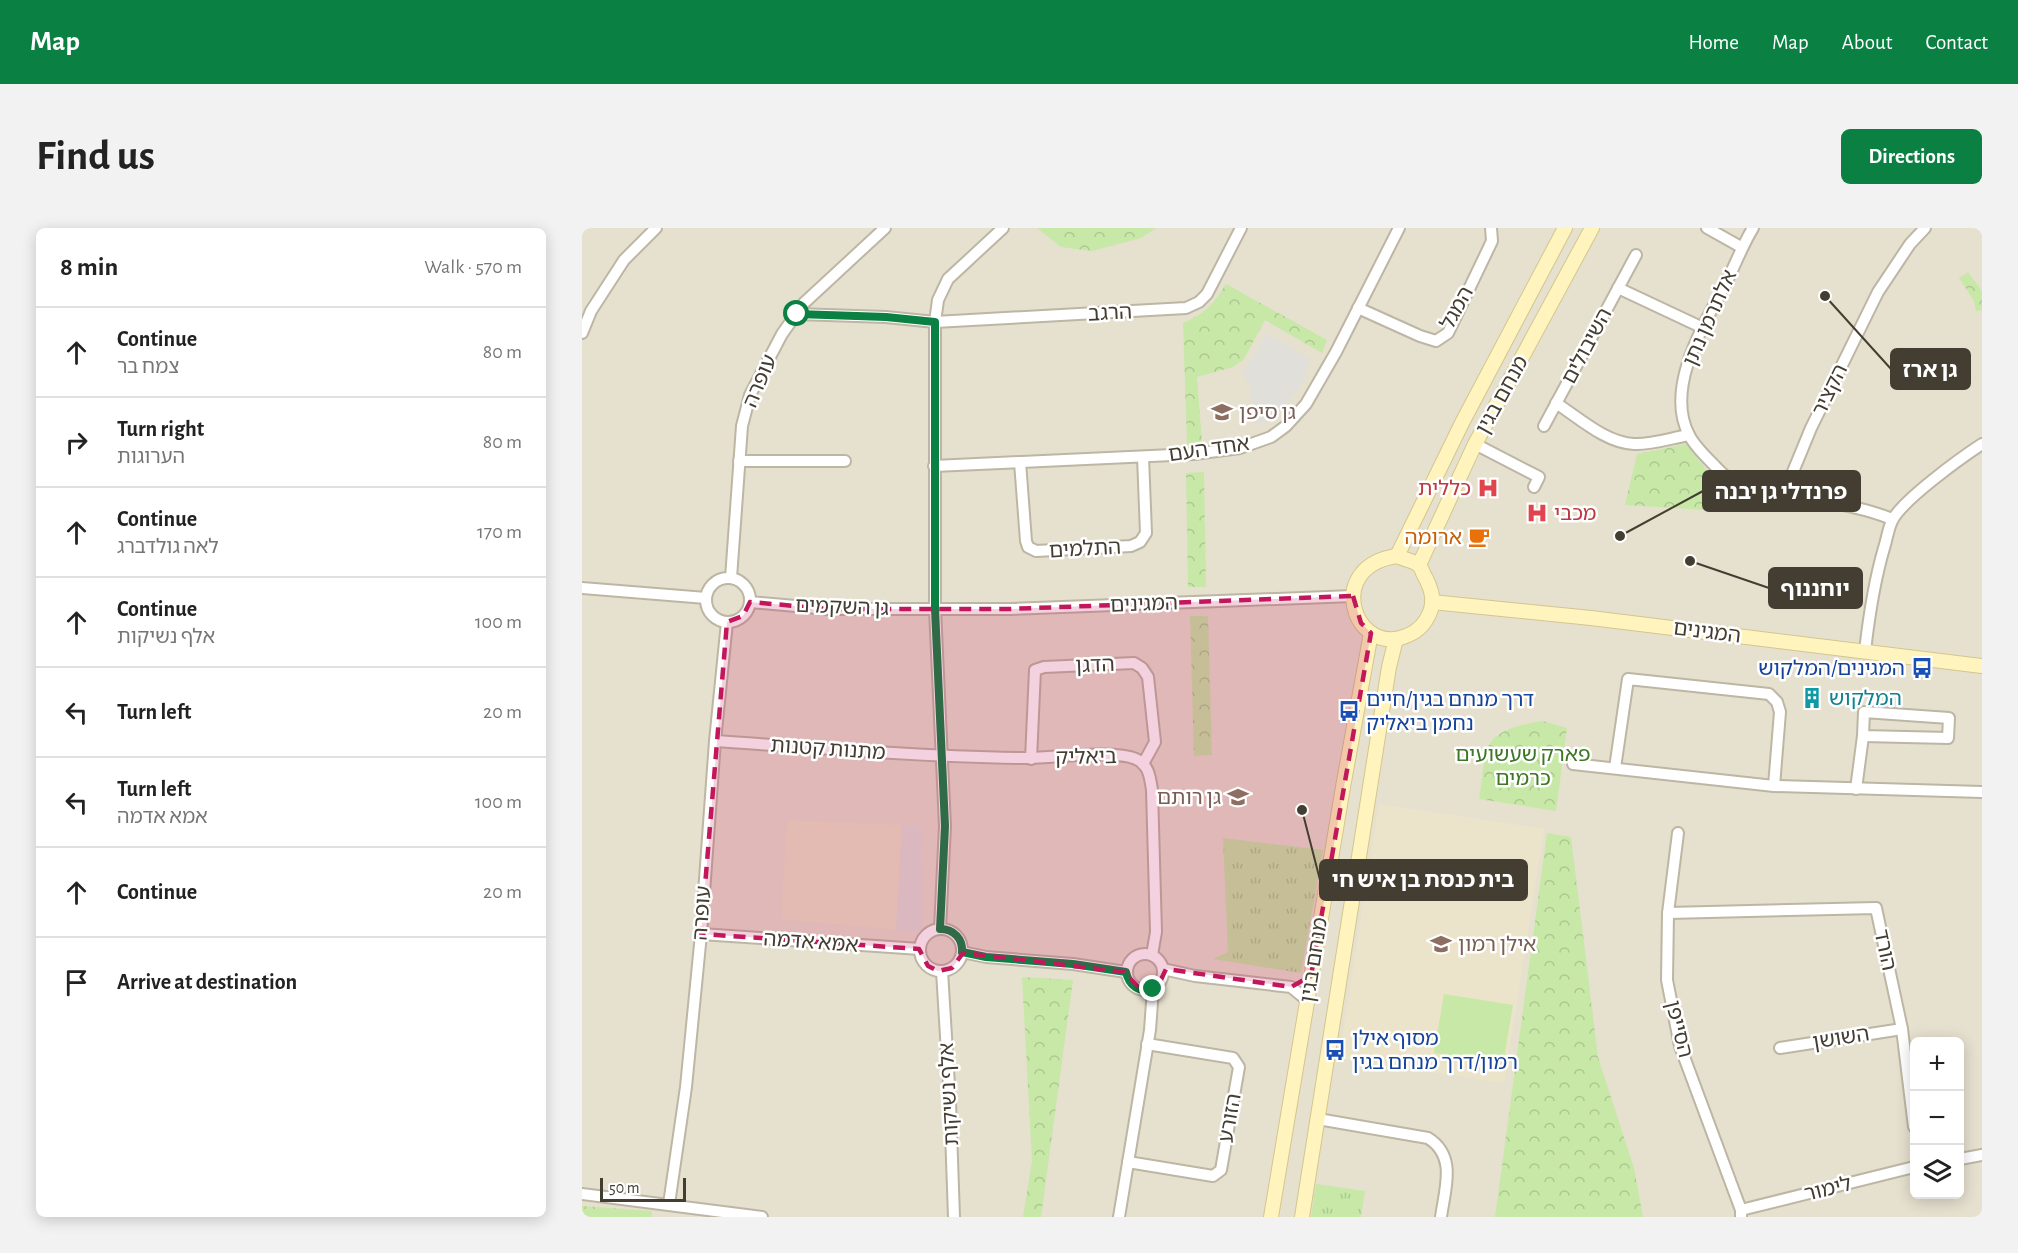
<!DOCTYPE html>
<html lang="en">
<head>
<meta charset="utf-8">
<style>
	body { margin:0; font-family:"Alegreya Sans","Noto Sans Hebrew",sans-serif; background:#f2f2f2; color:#222 }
	.controls { position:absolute; right:18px; bottom:18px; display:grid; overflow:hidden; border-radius:9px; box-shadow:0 3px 15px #0003 }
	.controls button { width:54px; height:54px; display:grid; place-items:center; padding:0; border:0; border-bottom:2px solid #e0e0e0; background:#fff; color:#222; font:30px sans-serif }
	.scale { position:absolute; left:18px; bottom:15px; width:86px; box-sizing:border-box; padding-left:6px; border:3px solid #433d32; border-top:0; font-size:16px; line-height:21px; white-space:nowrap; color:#433d32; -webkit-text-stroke:4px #fff; paint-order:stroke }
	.stop { position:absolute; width:18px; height:18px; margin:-14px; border:4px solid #0b8043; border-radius:50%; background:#fff }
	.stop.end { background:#0b8043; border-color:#fff; box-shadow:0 2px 6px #0008 }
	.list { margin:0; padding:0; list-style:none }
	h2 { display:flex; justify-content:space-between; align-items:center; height:78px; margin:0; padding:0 24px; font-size:26px }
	h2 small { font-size:20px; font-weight:400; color:#767676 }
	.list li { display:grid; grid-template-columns:39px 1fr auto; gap:18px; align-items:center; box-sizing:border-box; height:90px; padding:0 24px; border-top:2px solid #e0e0e0 }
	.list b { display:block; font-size:22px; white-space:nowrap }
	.list p { margin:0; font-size:20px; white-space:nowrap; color:#767676 }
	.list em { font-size:20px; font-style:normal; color:#767676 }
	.icon { flex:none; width:33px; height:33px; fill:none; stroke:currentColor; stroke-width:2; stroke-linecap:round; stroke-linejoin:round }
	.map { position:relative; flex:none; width:1400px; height:989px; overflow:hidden; border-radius:9px }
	header { display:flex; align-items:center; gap:36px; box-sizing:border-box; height:84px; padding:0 30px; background:#0b8043; color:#fff }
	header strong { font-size:28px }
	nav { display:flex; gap:33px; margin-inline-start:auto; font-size:21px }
	.intro { display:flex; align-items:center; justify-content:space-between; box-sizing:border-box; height:144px; padding:0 36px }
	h1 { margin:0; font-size:42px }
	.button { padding:15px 27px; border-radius:9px; background:#0b8043; color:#fff; font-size:21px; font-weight:700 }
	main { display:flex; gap:36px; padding:0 36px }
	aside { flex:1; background:#fff; border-radius:9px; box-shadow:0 3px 15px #0003 }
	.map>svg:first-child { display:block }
	.residential { fill:#e6e0cf; fill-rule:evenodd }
	.education { fill:#ece4ca }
	.grass { fill:url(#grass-tufts) }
	.park { fill:url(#park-crowns) }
	.garden { fill:#c7e8a7 }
	.parking { fill:#e1dfda }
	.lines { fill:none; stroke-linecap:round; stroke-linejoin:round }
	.street-casing { stroke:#bdb6a4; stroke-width:14 }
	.secondary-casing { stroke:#d3c68e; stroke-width:16 }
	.street { stroke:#fff; stroke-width:10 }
	.secondary { stroke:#fff4be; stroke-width:14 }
	.route { stroke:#0b8043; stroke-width:8 }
	.marked { fill:#c2185b; fill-opacity:0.2; stroke:#c2185b; stroke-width:4.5; stroke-dasharray:12 8; stroke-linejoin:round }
	.labels { text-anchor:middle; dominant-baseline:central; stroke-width:5; stroke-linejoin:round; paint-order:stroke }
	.street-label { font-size:21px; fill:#433d32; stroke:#fff }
	.education-label { font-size:21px; fill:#785e54; stroke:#fff; text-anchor:start }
	.health-label { font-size:21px; fill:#be3a42; stroke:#fff; text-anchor:end }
	.food-label { font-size:21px; fill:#c56008; stroke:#fff; text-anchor:end }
	.transit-label { font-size:21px; fill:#164399; stroke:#fff; text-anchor:start }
	.culture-label { font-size:21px; fill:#0d838f; stroke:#fff; text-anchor:start }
	.park-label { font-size:21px; fill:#3d7624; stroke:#fff }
	.leader { fill:none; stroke:#433d32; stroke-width:2 }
	.callout-dot { fill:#433d32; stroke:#fff; stroke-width:2 }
	.callout { fill:#433d32; stroke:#433d32; stroke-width:2 }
	.callout-label { font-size:22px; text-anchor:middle; font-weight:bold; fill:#fff }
</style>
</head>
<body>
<header>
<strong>Map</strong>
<nav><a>Home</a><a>Map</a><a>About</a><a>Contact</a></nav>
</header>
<div class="intro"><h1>Find us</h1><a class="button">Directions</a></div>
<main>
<aside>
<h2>8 min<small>Walk · 570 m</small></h2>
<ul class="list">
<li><svg class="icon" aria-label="ahead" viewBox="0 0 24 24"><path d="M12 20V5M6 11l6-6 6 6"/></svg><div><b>Continue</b><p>צמח בר</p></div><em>80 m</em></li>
<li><svg class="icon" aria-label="right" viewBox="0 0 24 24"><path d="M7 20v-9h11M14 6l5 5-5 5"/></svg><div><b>Turn right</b><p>הערוגות</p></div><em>80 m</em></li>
<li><svg class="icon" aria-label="ahead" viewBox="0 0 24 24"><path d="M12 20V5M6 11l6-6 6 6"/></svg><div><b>Continue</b><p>לאה גולדברג</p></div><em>170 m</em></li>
<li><svg class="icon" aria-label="ahead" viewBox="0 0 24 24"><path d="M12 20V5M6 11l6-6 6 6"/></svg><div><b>Continue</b><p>אלף נשיקות</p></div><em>100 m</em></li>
<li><svg class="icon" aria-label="left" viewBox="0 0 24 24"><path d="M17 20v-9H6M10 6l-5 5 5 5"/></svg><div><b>Turn left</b></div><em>20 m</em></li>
<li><svg class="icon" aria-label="left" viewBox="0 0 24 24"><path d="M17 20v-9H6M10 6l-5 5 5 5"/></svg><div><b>Turn left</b><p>אמא אדמה</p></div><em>100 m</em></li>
<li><svg class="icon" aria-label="ahead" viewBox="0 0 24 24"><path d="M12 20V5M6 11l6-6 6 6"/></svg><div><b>Continue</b></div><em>20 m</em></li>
<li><svg class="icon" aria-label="arrive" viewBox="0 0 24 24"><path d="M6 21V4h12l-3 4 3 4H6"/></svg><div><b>Arrive at destination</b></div></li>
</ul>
</aside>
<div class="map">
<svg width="1400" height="989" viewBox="0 0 1400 989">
	<defs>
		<pattern id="grass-tufts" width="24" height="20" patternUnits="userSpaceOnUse" patternTransform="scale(1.5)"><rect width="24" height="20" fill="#c7e8a7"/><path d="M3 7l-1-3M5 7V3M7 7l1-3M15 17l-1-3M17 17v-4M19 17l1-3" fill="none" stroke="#acc890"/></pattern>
		<pattern id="park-crowns" width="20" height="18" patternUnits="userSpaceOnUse" patternTransform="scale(1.5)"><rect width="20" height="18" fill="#c7e8a7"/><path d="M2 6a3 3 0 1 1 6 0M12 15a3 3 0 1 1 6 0" fill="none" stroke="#acc890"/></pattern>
	</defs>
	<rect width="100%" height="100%" fill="#f2eee1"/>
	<!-- residential -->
	<path class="residential" d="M0,0H1400V989H0ZM1332,814H1378V966H1332Z"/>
	<!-- education -->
	<g class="education">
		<path d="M797,576L962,601L922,855L757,830Z"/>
		<path d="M205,592L320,597L314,702L199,691Z"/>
	</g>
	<!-- grass -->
	<g class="grass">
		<path d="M641,610L741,622L719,745L631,731L646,724Z"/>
		<path d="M734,956L783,963L779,989H729Z"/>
	</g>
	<!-- park -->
	<g class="park">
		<path d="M455,0H574L559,10L510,23L479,19Z"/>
		<path d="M1386,44L1400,63V82L1394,83L1392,73L1377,50Z"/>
		<path d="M644,56L745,112L740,125L683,92L662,131L651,139L615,149L620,215L605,217L601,95C621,87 633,75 644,56Z"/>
		<path d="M1104,216L1134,254L1153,264L1141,283L1043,277L1055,226Z"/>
		<path d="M622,244L624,359H606L604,245Z"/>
		<path d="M608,388H626L630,527L612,528Z"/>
		<path d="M961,493L985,500L974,583L897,571C899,560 902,526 906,519C915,500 943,496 961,493Z"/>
		<path d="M965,605L989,609L1016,829L1052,940L1061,989H913Z"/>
		<path d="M440,749L491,752L459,989H441L450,933Z"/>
		<path d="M0,978L70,983L69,989H0Z"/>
	</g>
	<!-- garden -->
	<path class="garden" d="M862,766L931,777L921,836L852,825Z"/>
	<!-- parking -->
	<g class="parking">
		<path d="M685,105L727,131L721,155L694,187L681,195L672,196L668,157L660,145Z"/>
		<path d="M320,597L339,598L340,703L314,702Z"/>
	</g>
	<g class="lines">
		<defs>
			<g id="street">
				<path d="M1125,0L1159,19"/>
				<path d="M1171,0C1160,18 1154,35 1145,53C1123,95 1082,159 1107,207C1112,217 1122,227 1130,235C1135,240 1141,247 1147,251C1154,255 1165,257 1173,259C1218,273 1266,273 1310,291"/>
				<path d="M1036,60L1119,99"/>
				<path d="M776,80L838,108L854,113L866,105L910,13L909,0"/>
				<path d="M215,86L304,89L353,94L604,80L617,74L625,66L659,0"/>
				<path d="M0,105L9,83L42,32L74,0"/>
				<path d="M974,175C997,190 1024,215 1052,216C1069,217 1089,210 1107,207"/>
				<path d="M962,198L1054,27"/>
				<path d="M893,216L957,249L952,259"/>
				<path d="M157,233H263"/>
				<path d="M438,234L444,313L446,319L454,323L549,318L558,314L564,305L561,229"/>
				<path d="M352,238L612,226L658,220L689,209L704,198L724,176L754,124L817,0"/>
				<path d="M1201,268L1229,200L1296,64L1328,16L1343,0"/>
				<path d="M149,350L160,198L168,167L200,106L222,75L303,0"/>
				<circle cx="146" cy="372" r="22"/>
				<path d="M0,360L124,370"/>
				<path d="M168,374L247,381H427L771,368"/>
				<path d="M1283,423C1287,388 1292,354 1302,320C1305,311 1306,301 1310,293C1319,273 1380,229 1400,216"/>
				<path d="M1282,484L1367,490L1366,510L1281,508Z"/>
				<path d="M133,513C234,520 335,528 435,530C464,531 531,521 554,531C567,537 568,549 570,562L574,704L570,727"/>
				<path d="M449,531L453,442L462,439L552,435L560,440L566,449L573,514L561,536"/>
				<path d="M991,536L1192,558L1400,564"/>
				<path d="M1033,540L1046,451L1187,466L1195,474L1198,484L1192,558"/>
				<path d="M1274,561L1281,508"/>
				<path d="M1096,605L1086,685L1085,752L1098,818L1159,982V989"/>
				<path d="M1086,685L1294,680L1320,801L1332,899"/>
				<circle cx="359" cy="722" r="21"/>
				<path d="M358,701L363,598L353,381V94L356,72L366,51L421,0"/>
				<path d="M119,706L338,721"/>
				<path d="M380,724L404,729L491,736L544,744"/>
				<circle cx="563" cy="744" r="18"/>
				<path d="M581,741L613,748L709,759L725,772"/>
				<path d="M360,743L368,874L372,989"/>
				<path d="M1198,820L1320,801"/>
				<path d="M736,891L846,910C875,928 863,960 859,989"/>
				<path d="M1378,931L1400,927"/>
				<path d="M546,934L631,948L639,942L657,839L651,830L565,816"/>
				<path d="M0,966L180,989"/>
				<path d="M87,976L104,859L119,706L133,513L145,394"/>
				<path d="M1159,982L1332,939"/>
				<path d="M537,989L568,802L571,761"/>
			</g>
			<g id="secondary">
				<path d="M815,328L881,193L983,0"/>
				<path d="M815,328C821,331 832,333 837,337C838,338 841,344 841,345C850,361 855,375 844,392C838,402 829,407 818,410C770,422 744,338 815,328Z"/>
				<path d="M837,337L893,216L1010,0"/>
				<path d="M850,374L1009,390L1400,438"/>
				<path d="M689,989L761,559L789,405"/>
				<path d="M720,989L807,439L814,411"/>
			</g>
		</defs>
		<!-- street casing -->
		<use href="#street" class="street-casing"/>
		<!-- secondary casing -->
		<use href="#secondary" class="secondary-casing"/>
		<!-- street -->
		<use href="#street" class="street"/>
		<!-- secondary -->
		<use href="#secondary" class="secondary"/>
	</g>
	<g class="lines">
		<!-- route -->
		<path class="route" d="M215,86L304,89L353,94V381L363,598L358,701C372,701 381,711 380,724L404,729L491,736L544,744C547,758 557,765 571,761"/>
	</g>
	<!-- marked area -->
	<path class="marked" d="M771,368L779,395L789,405L729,748L709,759L584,741L576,758L559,762L542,744L381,725L370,740L356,743L346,738L337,721L119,706L145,394L161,388L168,374L247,381H427Z"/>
	<!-- icons -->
	<defs>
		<symbol id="school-bare" viewBox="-9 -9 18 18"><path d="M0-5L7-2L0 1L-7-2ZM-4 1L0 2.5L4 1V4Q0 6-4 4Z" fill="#8d6e63" stroke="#fff" stroke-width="2.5" paint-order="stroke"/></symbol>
		<symbol id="hospital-bare" viewBox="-9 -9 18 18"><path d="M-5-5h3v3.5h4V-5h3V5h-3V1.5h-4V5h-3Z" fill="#e0444e" stroke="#fff" stroke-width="2.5" paint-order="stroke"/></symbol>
		<symbol id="cafe-bare" viewBox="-9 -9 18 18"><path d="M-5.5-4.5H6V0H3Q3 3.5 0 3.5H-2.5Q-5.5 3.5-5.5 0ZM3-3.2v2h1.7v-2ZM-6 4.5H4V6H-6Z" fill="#e8710a" stroke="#fff" stroke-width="2.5" paint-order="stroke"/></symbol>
		<symbol id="bus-bare" viewBox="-9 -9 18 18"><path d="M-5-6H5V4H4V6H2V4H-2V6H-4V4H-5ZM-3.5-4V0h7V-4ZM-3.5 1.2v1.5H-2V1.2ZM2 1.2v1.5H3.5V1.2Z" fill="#1a4fb4" stroke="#fff" stroke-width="2.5" paint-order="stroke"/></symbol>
		<symbol id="building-bare" viewBox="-9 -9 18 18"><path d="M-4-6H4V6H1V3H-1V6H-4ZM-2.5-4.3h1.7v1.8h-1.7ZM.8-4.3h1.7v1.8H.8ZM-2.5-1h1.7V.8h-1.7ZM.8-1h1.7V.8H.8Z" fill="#0f9aa8" stroke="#fff" stroke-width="2.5" paint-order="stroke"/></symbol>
	</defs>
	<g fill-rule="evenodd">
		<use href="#school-bare" x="625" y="169" width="30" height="30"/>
		<use href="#hospital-bare" x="891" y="245" width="30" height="30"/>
		<use href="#hospital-bare" x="940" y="270" width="30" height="30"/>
		<use href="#cafe-bare" x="882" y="294" width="30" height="30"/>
		<use href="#bus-bare" x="1325" y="425" width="30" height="30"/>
		<use href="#building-bare" x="1215" y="455" width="30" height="30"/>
		<use href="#bus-bare" x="752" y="468" width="30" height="30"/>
		<use href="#school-bare" x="641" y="554" width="30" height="30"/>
		<use href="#school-bare" x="844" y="701" width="30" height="30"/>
		<use href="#bus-bare" x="738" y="807" width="30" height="30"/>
	</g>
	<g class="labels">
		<!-- street labels -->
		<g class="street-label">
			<text transform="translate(875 80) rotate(-61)">המגל</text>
			<text transform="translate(528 85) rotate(-3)">הרגב</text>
			<text transform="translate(1128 90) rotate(-66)">אלתרמן נתן</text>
			<text transform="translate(1005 118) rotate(-62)">השיבולים</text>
			<text transform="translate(178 153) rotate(-67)">עופרה</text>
			<text transform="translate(1248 162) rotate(-64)">הקציר</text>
			<text transform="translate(920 167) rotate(-61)">מנחם בגין</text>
			<text transform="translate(627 221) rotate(-8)">אחד העם</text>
			<text transform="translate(503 321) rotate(-3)">התלמים</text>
			<text transform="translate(562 376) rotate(-2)">המגינים</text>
			<text transform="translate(260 379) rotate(2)">גן השקמים</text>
			<text transform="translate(1125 404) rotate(7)">המגינים</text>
			<text transform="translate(513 437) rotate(-2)">הדגן</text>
			<text transform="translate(246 521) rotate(4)">מתנות קטנות</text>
			<text transform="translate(504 529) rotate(-1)">ביאליק</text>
			<text transform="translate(120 685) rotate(-86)">עופרה</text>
			<text transform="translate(229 714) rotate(4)">אמא אדמה</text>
			<text transform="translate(1303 722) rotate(78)">הורד</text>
			<text transform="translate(732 732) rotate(-81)">מנחם בגין</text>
			<text transform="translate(1097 801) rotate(76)">הסייפן</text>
			<text transform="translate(1259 810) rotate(-9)">השושן</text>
			<text transform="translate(367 866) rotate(-93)">אלף נשיקות</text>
			<text transform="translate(648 890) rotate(-80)">הזורע</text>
			<text transform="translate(1246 961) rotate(-14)">לימור</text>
		</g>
		<!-- education labels -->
		<g class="education-label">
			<text x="657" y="184">גן סיפן</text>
			<text x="639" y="569" text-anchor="end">גן רותם</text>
			<text x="876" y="716">אילן רמון</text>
		</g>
		<!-- health labels -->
		<g class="health-label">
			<text x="889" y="260">כללית</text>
			<text x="972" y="285" text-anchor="start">מכבי</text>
		</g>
		<!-- food labels -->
		<g class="food-label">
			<text x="880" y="309">ארומה</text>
		</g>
		<!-- transit labels -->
		<g class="transit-label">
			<text x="1323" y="440" text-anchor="end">המגינים/המלקוש</text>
			<text x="784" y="471">דרך מנחם בגין/חיים<tspan x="784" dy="24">נחמן ביאליק</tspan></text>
			<text x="770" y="810">מסוף אילן<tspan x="770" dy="24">רמון/דרך מנחם בגין</tspan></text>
		</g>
		<!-- culture labels -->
		<g class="culture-label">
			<text x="1247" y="470">המלקוש</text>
		</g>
		<!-- park labels -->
		<g class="park-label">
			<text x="941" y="526">פארק שעשועים<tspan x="941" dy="24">כרמים</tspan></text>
		</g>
	</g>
	<!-- callouts -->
	<path class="leader" d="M1243 68L1309 141M1038 308L1121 263M1108 333L1187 360M720 582L738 652"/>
	<g class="callout-dot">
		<circle cx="1243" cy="68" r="6"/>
		<circle cx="1038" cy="308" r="6"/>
		<circle cx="1108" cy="333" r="6"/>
		<circle cx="720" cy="582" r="6"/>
	</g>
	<g class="callout">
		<rect x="1309" y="121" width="79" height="40" rx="6"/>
		<rect x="1121" y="243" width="157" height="40" rx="6"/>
		<rect x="1187" y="340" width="93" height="40" rx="6"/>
		<rect x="738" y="632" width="207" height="40" rx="6"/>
	</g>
	<g class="callout-label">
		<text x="1348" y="149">גן ארז</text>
		<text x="1199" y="271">פרנדלי גן יבנה</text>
		<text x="1233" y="368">יוחננוף</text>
		<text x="841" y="659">בית כנסת בן איש חי</text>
	</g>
</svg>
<div class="controls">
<button>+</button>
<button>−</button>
<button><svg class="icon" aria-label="layers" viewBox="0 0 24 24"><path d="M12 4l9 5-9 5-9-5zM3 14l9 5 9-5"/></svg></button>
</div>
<div class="scale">50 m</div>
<div class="stop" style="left:215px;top:86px"></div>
<div class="stop end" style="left:571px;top:761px"></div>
</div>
</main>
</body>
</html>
